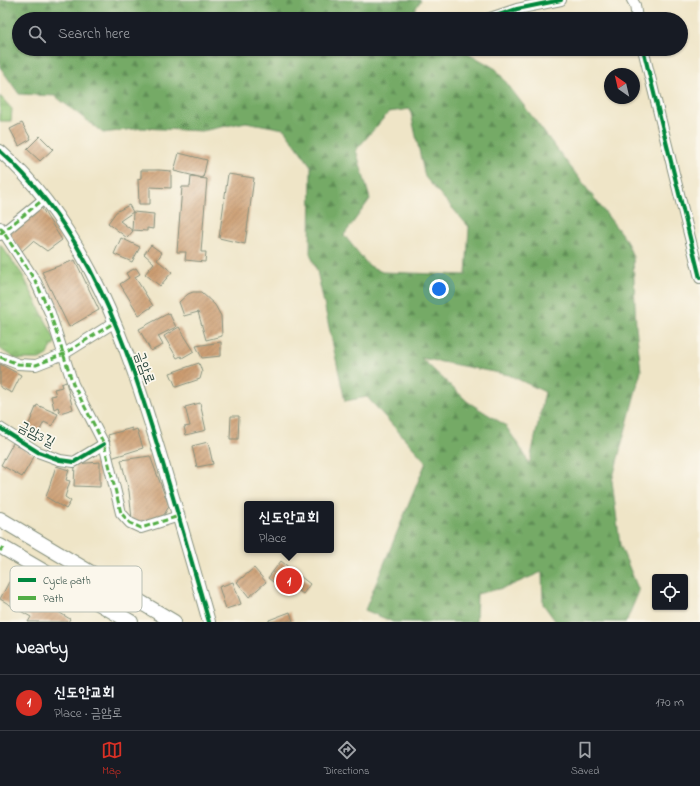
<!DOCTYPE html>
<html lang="en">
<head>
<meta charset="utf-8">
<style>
	body { margin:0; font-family:"Indie Flower","Poor Story",sans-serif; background:#20242c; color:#f1f3f6 }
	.controls { position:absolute; right:12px; bottom:12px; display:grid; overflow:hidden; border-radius:4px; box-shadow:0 1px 3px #0004 }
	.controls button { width:36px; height:36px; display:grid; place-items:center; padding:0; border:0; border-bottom:1px solid #363941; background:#171b24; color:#f1f3f6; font:20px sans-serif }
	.compass { position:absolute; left:604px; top:68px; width:36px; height:36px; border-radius:50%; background:#171b24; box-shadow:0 1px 3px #0004; rotate:326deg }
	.you { position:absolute; left:439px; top:289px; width:14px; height:14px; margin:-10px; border:3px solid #fff; border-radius:50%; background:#1a73e8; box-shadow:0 0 0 6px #1a73e833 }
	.badge { display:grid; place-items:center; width:26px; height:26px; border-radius:50%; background:#d93025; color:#fff; font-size:13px; font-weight:700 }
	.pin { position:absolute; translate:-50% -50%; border:2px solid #fff; box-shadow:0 1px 4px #0006 }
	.popup { position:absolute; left:244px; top:501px; width:90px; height:52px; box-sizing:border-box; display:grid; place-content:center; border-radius:4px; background:#171b24; filter:drop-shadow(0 1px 3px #0005); font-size:13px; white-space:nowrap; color:#9ea1a6 }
	.popup b { font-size:15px; color:#f1f3f6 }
	.popup::after { content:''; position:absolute; left:50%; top:100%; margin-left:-8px; border:8px solid transparent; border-top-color:#171b24 }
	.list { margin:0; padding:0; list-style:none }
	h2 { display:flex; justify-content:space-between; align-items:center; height:52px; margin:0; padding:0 16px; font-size:17px }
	h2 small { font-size:13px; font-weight:400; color:#9ea1a6 }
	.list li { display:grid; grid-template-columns:26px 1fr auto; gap:12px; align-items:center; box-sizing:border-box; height:56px; padding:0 16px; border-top:1px solid #363941 }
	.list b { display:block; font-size:15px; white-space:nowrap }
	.list p { margin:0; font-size:13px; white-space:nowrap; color:#9ea1a6 }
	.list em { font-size:13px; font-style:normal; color:#9ea1a6 }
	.icon { flex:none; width:22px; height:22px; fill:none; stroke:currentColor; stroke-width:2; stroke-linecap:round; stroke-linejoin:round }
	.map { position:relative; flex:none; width:700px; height:622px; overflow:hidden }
	.search { position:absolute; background:#171b24; box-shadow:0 1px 3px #0004; left:12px; right:12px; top:12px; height:44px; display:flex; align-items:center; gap:10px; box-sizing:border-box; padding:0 14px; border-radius:22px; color:#9ea1a6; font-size:15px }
	.sheet { height:108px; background:#171b24 }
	nav { display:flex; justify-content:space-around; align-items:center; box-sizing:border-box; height:56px; border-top:1px solid #363941; background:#171b24; font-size:11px; color:#9ea1a6 }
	nav a { display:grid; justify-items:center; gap:2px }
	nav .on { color:#d93025 }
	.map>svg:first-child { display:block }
	.forest { fill:url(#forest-firs); stroke:#4a744d; fill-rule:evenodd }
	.park { fill:url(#park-tufts); stroke:#588054 }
	.building { fill:url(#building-hatch) }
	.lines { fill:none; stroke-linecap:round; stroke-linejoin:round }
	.minor-casing { stroke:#87917e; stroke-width:12 }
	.tertiary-casing { stroke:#87917e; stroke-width:14 }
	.secondary-casing { stroke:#87917e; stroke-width:16 }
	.minor { stroke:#fff; stroke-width:10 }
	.tertiary { stroke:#fff; stroke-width:12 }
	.secondary { stroke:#fff; stroke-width:14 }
	.quiet { stroke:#52ad45; stroke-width:3; stroke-dasharray:6 3; stroke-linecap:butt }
	.cycleway-casing { stroke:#fbf7ec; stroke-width:6 }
	.cycleway { stroke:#00873e; stroke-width:4 }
	.labels { text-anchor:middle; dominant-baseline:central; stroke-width:3.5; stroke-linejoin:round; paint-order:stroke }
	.street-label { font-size:14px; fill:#1f3d34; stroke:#fbf7ec }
	.key { fill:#fbf7ec; stroke:#b9bfb5; stroke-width:1 }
	.key-label { font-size:11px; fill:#1f3d34 }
</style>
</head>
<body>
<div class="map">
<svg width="700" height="622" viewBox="0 0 700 622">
	<defs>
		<pattern id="forest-firs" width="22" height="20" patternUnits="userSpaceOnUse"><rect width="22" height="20" fill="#74aa66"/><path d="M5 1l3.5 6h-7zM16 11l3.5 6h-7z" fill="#5f8c55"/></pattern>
		<pattern id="park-tufts" width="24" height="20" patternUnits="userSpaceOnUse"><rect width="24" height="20" fill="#90c475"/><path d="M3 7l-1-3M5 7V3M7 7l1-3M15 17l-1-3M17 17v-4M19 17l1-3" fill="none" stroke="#75a061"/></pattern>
		<pattern id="building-hatch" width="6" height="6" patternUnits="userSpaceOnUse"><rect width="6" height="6" fill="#cb9b70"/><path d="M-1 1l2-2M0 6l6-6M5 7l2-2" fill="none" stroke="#a4805d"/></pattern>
	</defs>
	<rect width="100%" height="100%" fill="#fbf7ec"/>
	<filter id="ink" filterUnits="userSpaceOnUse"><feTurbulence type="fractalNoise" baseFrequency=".025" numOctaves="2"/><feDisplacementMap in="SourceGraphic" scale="8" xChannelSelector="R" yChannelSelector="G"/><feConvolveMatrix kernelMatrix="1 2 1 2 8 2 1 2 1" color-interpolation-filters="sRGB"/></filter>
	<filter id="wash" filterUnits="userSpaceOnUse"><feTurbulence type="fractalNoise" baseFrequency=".012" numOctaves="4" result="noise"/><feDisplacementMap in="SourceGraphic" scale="16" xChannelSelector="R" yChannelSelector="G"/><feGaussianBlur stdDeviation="0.9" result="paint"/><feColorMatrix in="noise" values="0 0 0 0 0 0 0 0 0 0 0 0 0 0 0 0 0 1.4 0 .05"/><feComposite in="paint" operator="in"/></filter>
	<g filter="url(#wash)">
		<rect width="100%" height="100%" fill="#efe5c7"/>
		<!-- forest -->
		<path class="forest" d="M0,0H421L409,19H19V49H461L496,69L626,240L633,257L636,327L641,371L612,481L620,545L639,591L626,622H556L543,604L542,572L507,587L477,594L476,622H393L365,610L426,462L367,397L345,401L317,271L310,253L311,166L284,129L246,122L202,131L142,128L103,133L55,96L19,94L0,67ZM410,109L425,177L469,227L466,275L382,272L368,265L344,235L370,199L356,150L389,112ZM421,358L509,375L545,392L529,465L525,455L505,425L468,402Z"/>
		<!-- park -->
		<g class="park">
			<path d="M0,96L12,109L11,121H0Z"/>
			<path d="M0,244L22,274L56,341L45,357L39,359H16L0,349Z"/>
		</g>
		<g id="blocks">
			<!-- building -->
			<g class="building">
				<path d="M22,123L31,139L19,146L10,129Z"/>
				<path d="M40,136L53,149L40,161L27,149Z"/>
				<path d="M179,153L207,160L203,178L174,171Z"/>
				<path d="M141,170H159L171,171V188L150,187V204H139L138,179L141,178Z"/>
				<path d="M228,174L254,178L245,244L219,238Z"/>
				<path d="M191,177L207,179L201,252H206L205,262L185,260L186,252H177L182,187H190Z"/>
				<path d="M129,205L133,212L120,221L133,231L127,238L108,223L116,212Z"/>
				<path d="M41,207L62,240L47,251L33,241L22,251L19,248L8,233Z"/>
				<path d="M133,212L154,214L153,229L147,228V231L132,230Z"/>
				<path d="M121,238L140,247L132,262L114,254Z"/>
				<path d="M151,245L162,253L157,260L172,272L160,286L145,274L154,263L144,254Z"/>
				<path d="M75,260L99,310L69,327L42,272Z"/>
				<path d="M136,268L140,274L135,277L153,306L139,315L120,284L129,278L126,273Z"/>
				<path d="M193,292H201L215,305L221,316L222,336L206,340L198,312L184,316L179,302L188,294Z"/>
				<path d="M169,313L176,327L158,336L163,345L151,351L139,329Z"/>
				<path d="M179,327L194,351L182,358L181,356L177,358L164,336Z"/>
				<path d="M221,342V356L202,358L196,346Z"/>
				<path d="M199,363L202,372L200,379L176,387L170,373Z"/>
				<path d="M0,364L21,375L12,393L0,387Z"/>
				<path d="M66,382L73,409L60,413L58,407L54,409L51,396L56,395L54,389L62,387L61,384Z"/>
				<path d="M200,403L206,430L186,435L184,427L190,426L185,407Z"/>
				<path d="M37,405L58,414L52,426L44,422L37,436L26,431Z"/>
				<path d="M231,416H239L238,439H230Z"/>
				<path d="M132,428V431L137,429L143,448L111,458L107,443L110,442L108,435Z"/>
				<path d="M208,442L213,464L197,467L192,446Z"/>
				<path d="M13,443L35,455L22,477L1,465Z"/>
				<path d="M150,456L169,506L164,515L140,524L132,519L129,491L121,460Z"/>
				<path d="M100,462V487L74,486L75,464Z"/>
				<path d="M56,466L69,470L66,480L70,481L65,497L71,501L66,509L46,497Z"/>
				<path d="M281,561L310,584L303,594L291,585L286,592L268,578Z"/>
				<path d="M254,568L266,582L249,597L237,582Z"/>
				<path d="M9,582L70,619L68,622H28L31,617L0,599Z"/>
				<path d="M233,582L241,604L226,609L219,587Z"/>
				<path d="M290,612L293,621L269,622V620Z"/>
			</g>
		</g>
	</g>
	<g filter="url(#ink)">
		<use href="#blocks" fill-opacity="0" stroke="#87917e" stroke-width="1"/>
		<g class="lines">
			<defs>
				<g id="minor">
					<path d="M632,0L635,5L637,19"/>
					<path d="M487,19L517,9L561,0"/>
					<path d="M643,49L700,278"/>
					<path d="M0,227L36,282L50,313L73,384L104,444L121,513L130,523L141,528L179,516"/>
					<path d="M0,235L44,199"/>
					<path d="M0,357L18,364L36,365L64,354L115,322"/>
					<path d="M0,428L38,452L60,460L74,462L104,444"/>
				</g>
				<path id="tertiary" d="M0,151C88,229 127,345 160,454C177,510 193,566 209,622"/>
				<g id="secondary">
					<path d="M0,519L174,622"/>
					<path d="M0,546L131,622"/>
				</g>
			</defs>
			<!-- minor casing -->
			<use href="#minor" class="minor-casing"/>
			<!-- tertiary casing -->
			<use href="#tertiary" class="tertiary-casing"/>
			<!-- secondary casing -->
			<use href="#secondary" class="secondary-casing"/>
			<!-- minor -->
			<use href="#minor" class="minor"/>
			<!-- tertiary -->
			<use href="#tertiary" class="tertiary"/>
			<!-- secondary -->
			<use href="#secondary" class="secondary"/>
			<!-- quiet -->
			<g class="quiet">
				<path d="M0,227L36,282L50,313L73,384L104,444L121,513L130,523L141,528L179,516"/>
				<path d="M0,234L44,199"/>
				<path d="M0,357L18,364L36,365L64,354L115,322"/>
				<path d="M0,551L3,547"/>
			</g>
			<defs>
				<g id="cycleway">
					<path d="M487,19L517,9L561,0"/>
					<path d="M643,49L700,278"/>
					<path d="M0,151C88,229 127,345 160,454C177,510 193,566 209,622"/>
					<path d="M0,428L38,452L60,460L74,462L104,444"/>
				</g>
			</defs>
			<!-- cycleway casing -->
			<use href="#cycleway" class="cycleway-casing"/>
			<!-- cycleway -->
			<use href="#cycleway" class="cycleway"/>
		</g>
	</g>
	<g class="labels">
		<!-- street labels -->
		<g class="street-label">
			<text transform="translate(144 368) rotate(70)">금암로</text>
			<text transform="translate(36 435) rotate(28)">금암3길</text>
		</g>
	</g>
	<!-- legend -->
	<rect x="10" y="566" width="132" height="46" rx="6" class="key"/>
	<rect x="18" y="578" width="18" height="4" fill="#00873e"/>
	<rect x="18" y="596" width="18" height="4" fill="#52ad45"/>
	<g class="key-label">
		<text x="43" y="584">Cycle path</text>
		<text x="43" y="602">Path</text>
	</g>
</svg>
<div class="controls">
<button><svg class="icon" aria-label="locate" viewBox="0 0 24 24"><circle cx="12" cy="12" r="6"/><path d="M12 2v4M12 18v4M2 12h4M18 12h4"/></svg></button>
</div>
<svg class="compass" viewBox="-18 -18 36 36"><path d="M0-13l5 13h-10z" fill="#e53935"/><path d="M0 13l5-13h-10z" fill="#9ea1a6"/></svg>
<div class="you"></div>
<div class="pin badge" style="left:289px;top:581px">1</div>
<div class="popup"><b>신도안교회</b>Place</div>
<div class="search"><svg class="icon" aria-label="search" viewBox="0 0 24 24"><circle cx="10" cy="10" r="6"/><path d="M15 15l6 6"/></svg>Search here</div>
</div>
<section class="sheet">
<h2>Nearby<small></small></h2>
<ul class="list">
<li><span class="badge">1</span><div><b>신도안교회</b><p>Place · 금암로</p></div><em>170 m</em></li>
</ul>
</section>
<nav>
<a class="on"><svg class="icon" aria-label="map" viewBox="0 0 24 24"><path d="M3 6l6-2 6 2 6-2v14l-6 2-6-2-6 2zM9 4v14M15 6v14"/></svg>Map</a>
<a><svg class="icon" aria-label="directions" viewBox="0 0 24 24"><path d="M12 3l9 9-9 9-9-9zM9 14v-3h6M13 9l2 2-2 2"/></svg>Directions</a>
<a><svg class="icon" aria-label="saved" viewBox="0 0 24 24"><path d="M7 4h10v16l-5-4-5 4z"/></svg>Saved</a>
</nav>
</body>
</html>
